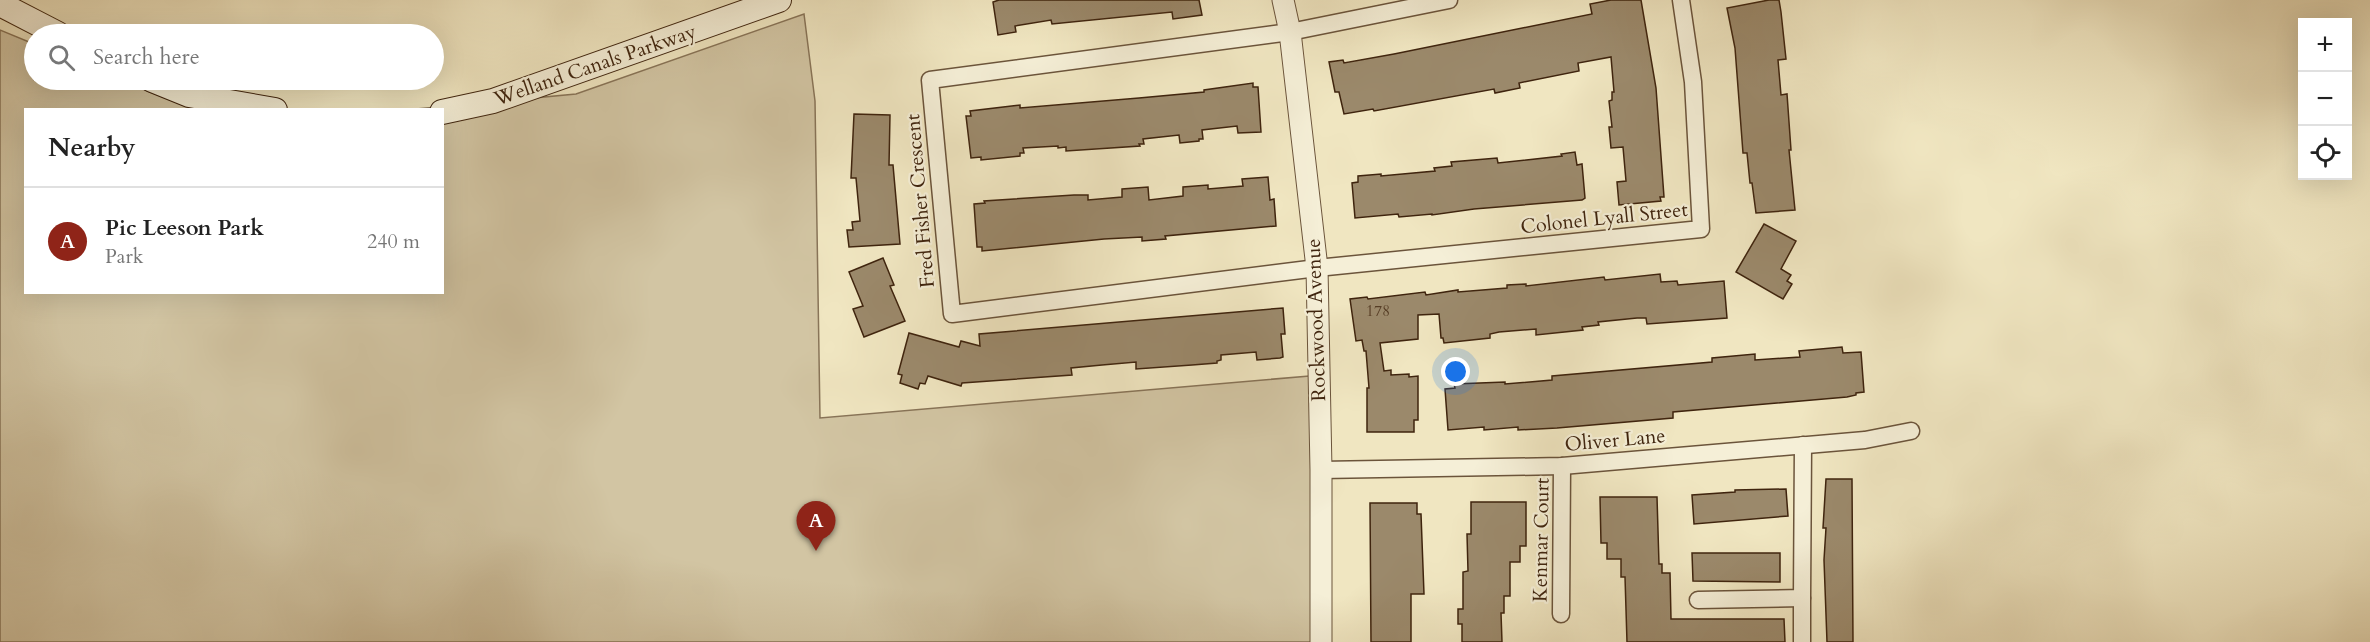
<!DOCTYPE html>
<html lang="en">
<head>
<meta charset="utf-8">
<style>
	body { margin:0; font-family:Cardo,serif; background:#f6f6f6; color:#222 }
	.controls { position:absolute; right:18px; top:18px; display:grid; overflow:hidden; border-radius:0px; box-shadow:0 6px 24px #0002 }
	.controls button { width:54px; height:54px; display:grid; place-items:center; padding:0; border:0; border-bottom:2px solid #e0e0e0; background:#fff; color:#222; font:30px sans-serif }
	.you { position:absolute; left:1456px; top:372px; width:21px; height:21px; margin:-15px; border:4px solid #fff; border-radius:50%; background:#1a73e8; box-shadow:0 0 0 9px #1a73e833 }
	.badge { display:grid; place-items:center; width:39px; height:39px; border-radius:50%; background:#8f2418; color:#fff; font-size:20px; font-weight:700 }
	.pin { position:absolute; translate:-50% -50px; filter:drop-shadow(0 2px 3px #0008) }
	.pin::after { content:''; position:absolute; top:32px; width:21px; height:18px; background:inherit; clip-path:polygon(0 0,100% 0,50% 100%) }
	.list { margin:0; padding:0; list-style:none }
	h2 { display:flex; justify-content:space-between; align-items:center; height:78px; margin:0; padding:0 24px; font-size:26px }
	h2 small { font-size:20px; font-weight:400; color:#767676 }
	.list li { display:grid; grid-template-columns:39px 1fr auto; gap:18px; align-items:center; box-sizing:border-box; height:108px; padding:0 24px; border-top:2px solid #e0e0e0 }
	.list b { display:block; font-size:22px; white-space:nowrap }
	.list p { margin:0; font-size:20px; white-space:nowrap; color:#767676 }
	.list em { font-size:20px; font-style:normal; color:#767676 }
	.icon { flex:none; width:33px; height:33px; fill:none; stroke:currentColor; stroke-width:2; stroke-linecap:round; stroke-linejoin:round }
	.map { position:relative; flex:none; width:2370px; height:642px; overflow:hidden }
	.search { position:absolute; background:#fff; box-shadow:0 6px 24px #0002; left:24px; top:24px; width:420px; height:66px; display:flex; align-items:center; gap:15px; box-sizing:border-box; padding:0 21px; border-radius:33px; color:#767676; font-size:22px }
	.panel { position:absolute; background:#fff; box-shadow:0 6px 24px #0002; left:24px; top:108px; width:420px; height:186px; border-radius:0px }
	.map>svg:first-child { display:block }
	.green { fill:#d2c5a3; stroke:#887458; stroke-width:1.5 }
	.building { fill:#9b896b; stroke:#3f240e; stroke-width:1.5 }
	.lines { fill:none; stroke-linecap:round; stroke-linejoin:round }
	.minor-casing { stroke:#6b543b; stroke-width:19 }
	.tertiary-casing { stroke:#6b543b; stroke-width:23 }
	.secondary-casing { stroke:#3f240e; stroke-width:26 }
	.minor { stroke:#f5efd7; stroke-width:16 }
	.tertiary { stroke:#f5efd7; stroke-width:21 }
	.secondary { stroke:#f5efd7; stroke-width:24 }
	.labels { text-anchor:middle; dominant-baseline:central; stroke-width:4.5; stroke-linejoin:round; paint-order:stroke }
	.number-label { font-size:16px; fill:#563d25 }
	.street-label { font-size:20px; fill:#3f240e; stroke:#f5efd7 }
</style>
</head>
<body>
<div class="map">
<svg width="2370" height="642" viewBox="0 0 2370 642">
	<rect width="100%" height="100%" fill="#f0e6c1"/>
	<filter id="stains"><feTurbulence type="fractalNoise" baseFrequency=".00333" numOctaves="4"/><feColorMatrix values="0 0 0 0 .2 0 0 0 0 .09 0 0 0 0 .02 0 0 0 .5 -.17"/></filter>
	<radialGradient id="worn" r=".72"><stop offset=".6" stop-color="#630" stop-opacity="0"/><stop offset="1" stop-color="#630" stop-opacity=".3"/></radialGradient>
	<!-- green -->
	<path class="green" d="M804,14L815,101L820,418L1321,375L1329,642H0V30L34,44V80H120L193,109L26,110V292H442V110L416,109L576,94Z"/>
	<!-- building -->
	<g class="building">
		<path d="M999,0H1199L1202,15L1173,19L1172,12L1052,24L1051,20L1015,26L1016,32L998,35L993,2Z"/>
		<path d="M1611,0H1641L1656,88L1664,197H1660L1661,201L1619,205L1617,182L1626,181L1623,147L1611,148L1609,127H1612L1609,101L1612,100V92H1614L1611,57L1578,63L1579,71L1519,83L1520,88L1495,93L1494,89L1374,111L1373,109L1344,114L1339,92H1335L1329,62L1343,60L1344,63L1394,54L1592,14L1590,4Z"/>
		<path d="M1769,0H1779L1781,12L1786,59L1778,60L1781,95L1787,94L1791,150H1789L1795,210L1756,213L1752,183H1750L1747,153H1743L1735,48L1727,8Z"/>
		<path d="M1253,83V87H1258L1261,132L1238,133L1237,126L1202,130L1203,139H1199V141L1180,143L1179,135L1143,139L1144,144H1139L1140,146L1066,151V147L1058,148V146L1023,148L1024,153H1020V156L981,160V157L971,158L966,116H971L970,111L1020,105V108L1139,98L1204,92V90Z"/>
		<path d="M854,114L890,115L889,165H893L900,244L849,247L847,230H853L852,222L860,221L856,178H851Z"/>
		<path d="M1575,152L1577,165L1582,164L1585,198L1582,200L1474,209L1432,215V214L1399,217L1398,214L1355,218L1352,183L1358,182V176L1381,174V176L1435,171L1434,168L1452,166L1451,162L1497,158L1498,163L1562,156L1561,154Z"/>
		<path d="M1268,177L1270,200L1274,199L1276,226L1165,236L1166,239L1142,241V237L1104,239L982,251V247H977L974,204L985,203L984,201L1074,195H1088V200L1122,197V189L1148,187L1149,200L1183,196V187L1208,185V189L1243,186L1242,179Z"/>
		<path d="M1764,224L1796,241L1781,269L1791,275L1787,281L1792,284L1783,299L1736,272Z"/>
		<path d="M883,258L894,285L890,286L905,321L864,337L853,309L863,306L849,272Z"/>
		<path d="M1660,274L1661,282L1677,281L1678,285L1724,281L1727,318L1647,324L1646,318H1637L1598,322L1599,325L1582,327L1583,330L1536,335V329L1499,332L1490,334V338L1444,343L1443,338H1441L1439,314L1418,315V339L1380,343L1384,371L1391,370V375L1409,374V377L1418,376V420H1414V432H1367V388H1369L1366,351H1364L1362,340L1356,341L1350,299L1367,297L1368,299L1425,292L1426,295L1458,290V292L1507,288V285L1526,284V286L1604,277L1605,280Z"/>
		<path d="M1283,308L1285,334H1281L1283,357L1280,358L1257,360L1256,352L1221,355V360L1217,361V363L1192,365L1136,369V362L1102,365L1071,368L1072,375L962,383L961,386L928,376L925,384L920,383L918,389L900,383L902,375L898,374L909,333L959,347L961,341L980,346L979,334Z"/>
		<path d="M1842,347L1843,353L1861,352L1864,392L1856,393V395L1847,397L1673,412V418L1557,428L1518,430V427L1484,430V427L1448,430L1445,389L1455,388L1454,384L1505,382V384L1552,380V376L1712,362V358L1755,354V360L1800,357L1799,351Z"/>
		<path d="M1826,479H1852L1853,642H1827L1824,560L1826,528H1823Z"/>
		<path d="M1786,489L1788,516L1694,524L1692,495L1735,492V490Z"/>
		<path d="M1600,497H1657L1659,564H1662V573H1670L1671,619H1784L1785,642H1627L1625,577H1621V559H1607V543H1601Z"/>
		<path d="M1471,502H1526V546H1520V562H1510V596H1504V613H1501L1502,642H1462V624H1458V609H1463V572L1468,571L1467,534H1471Z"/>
		<path d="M1370,503H1417V514H1421L1424,594H1411V642H1371Z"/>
		<path d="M1692,553H1780V582L1693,581Z"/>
	</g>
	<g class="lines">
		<defs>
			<g id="minor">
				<path d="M1449,0L1290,32L930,80L952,314L1317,268L1701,229L1693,82L1681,0"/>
				<path d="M1321,470L1562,466L1865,440L1911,431"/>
				<path d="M1802,598V642"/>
				<path d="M1698,600L1802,598L1803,445"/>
				<path d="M1561,614L1562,466"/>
			</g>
			<path id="tertiary" d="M1283,0L1290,32L1317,268L1321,470V642"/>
			<g id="secondary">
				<path d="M0,4L58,34"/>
				<path d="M152,80L189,95L275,110"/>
				<path d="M442,112L493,101L779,0"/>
			</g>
		</defs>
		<!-- minor casing -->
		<use href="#minor" class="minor-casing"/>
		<!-- tertiary casing -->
		<use href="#tertiary" class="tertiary-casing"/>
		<!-- secondary casing -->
		<use href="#secondary" class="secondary-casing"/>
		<!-- minor -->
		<use href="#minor" class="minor"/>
		<!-- tertiary -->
		<use href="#tertiary" class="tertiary"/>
		<!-- secondary -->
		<use href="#secondary" class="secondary"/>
	</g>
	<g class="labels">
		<!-- number labels -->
		<g class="number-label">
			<text x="1378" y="311">178</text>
		</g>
		<!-- street labels -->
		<g class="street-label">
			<text transform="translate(595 65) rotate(-19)">Welland Canals Parkway</text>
			<text transform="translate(920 201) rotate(-95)">Fred Fisher Crescent</text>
			<text transform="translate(1604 218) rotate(-6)">Colonel Lyall Street</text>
			<text transform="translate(1316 320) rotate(-92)">Rockwood Avenue</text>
			<text transform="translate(1615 440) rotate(-5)">Oliver Lane</text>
			<text transform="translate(1541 540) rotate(-89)">Kenmar Court</text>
		</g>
	</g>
	<rect width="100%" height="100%" filter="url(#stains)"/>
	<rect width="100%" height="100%" fill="url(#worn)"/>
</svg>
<div class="controls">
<button>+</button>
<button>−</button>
<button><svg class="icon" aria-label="locate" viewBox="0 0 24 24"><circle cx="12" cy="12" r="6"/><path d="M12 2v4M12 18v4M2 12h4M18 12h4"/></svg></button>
</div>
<div class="you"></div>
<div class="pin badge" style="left:816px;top:551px">A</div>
<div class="search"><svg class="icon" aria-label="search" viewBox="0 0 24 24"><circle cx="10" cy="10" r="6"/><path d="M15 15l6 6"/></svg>Search here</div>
<section class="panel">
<h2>Nearby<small></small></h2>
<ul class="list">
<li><span class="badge">A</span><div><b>Pic Leeson Park</b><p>Park</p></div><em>240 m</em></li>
</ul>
</section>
</div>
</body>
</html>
